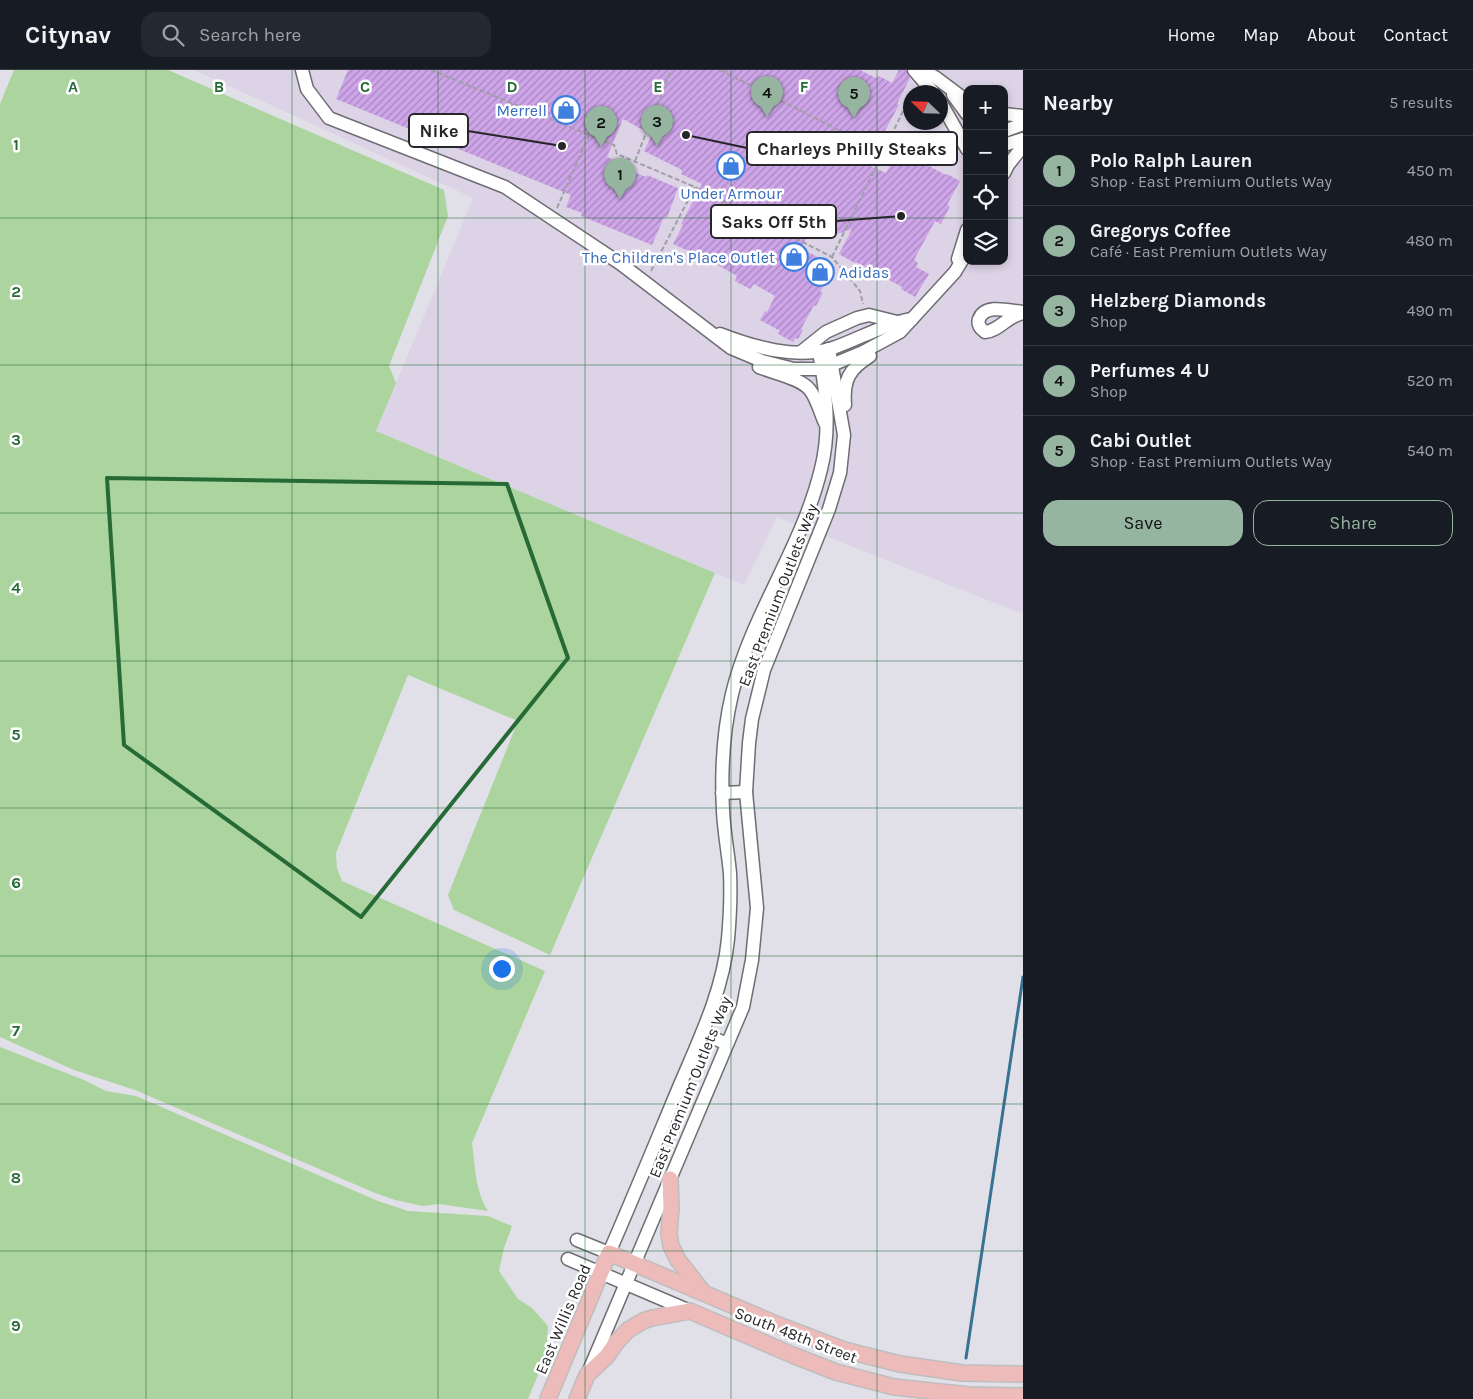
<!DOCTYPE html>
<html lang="en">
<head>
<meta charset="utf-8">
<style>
	body { margin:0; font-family:Karla,sans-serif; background:#242831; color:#f1f3f6 }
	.controls { position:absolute; right:15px; top:15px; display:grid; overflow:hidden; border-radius:10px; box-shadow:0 2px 8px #0003 }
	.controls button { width:45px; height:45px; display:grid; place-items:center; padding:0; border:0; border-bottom:1px solid #363941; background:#171b24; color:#f1f3f6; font:25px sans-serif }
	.compass { position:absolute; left:903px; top:15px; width:45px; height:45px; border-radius:50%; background:#171b24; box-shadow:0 2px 8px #0003; rotate:293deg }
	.you { position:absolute; left:501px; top:898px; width:18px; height:18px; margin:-12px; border:4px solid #fff; border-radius:50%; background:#1a73e8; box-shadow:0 0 0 8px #1a73e833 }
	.badge { display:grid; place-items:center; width:32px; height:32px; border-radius:50%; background:#96b5a0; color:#111; font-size:16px; font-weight:700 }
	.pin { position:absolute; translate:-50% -41px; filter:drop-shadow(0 1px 2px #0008) }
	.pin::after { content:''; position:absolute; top:26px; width:18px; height:15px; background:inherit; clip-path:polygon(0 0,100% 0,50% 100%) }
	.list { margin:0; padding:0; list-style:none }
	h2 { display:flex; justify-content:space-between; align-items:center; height:65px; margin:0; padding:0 20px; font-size:21px }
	h2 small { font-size:16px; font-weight:400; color:#9ea1a6 }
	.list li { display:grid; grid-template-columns:32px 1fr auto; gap:15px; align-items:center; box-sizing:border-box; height:70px; padding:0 20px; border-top:1px solid #363941 }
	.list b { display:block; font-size:19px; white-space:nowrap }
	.list p { margin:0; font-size:16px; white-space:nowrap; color:#9ea1a6 }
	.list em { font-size:16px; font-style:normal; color:#9ea1a6 }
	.actions { display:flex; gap:10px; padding:15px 20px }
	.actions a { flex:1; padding:11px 0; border:1px solid #96b5a0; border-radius:15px; text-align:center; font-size:18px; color:#96b5a0 }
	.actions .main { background:#96b5a0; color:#111 }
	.icon { flex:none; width:28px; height:28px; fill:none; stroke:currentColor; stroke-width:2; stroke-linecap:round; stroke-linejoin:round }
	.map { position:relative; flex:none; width:1023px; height:1329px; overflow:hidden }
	header { display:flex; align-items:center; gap:30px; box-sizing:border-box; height:70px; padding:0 25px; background:#171b24; border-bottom:1px solid #363941 }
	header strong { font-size:24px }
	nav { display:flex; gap:28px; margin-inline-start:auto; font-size:18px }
	.search { width:350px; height:45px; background:#242831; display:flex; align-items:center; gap:12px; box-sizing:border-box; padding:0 18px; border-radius:15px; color:#9ea1a6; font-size:19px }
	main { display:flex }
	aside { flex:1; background:#171b24 }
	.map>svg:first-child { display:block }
	.commercial { fill:#ddd3e7; fill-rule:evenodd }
	.grass { fill:#acd49f }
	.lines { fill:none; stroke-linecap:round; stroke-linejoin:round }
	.stream { stroke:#387292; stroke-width:3 }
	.building { fill:url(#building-hatch) }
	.minor-casing { stroke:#6d6d73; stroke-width:15 }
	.major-casing { stroke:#bebebf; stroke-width:18 }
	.path { stroke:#9f9fa5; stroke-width:2; stroke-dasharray:5 2.5; stroke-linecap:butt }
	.minor { stroke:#fff; stroke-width:12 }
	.major { stroke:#edbbb9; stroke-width:15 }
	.marked { fill:none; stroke:#266a36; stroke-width:4; stroke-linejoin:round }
	.grid { fill:none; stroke:#266a36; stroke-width:1; stroke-opacity:0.55 }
	.labels { text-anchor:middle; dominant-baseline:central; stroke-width:5; stroke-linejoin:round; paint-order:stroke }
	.shop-label { font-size:16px; fill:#366cbe; stroke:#fff; text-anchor:end }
	.street-label { font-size:16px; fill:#262629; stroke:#fff }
	.grid-label { font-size:16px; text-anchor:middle; font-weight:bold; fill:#266a36; stroke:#fff; stroke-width:5; stroke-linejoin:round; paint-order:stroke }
	.leader { fill:none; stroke:#262629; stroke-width:2 }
	.callout-dot { fill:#262629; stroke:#fff; stroke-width:2 }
	.callout { fill:#fff; stroke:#262629; stroke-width:2 }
	.callout-label { font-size:18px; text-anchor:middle; font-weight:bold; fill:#262629 }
</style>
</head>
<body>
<header>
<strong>Citynav</strong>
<div class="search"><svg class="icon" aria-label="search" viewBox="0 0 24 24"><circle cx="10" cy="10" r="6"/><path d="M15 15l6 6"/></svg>Search here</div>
<nav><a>Home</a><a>Map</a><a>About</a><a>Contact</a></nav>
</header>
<main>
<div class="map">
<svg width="1023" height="1329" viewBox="0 0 1023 1329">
	<defs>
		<pattern id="building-hatch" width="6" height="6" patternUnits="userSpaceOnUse" patternTransform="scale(1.25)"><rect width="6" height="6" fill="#cea5e9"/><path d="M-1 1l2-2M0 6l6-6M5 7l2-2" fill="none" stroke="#a786bd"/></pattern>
	</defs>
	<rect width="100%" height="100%" fill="#e1e0e8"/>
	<!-- commercial -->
	<path class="commercial" d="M194,0H1023V544L777,447L744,515L376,361L473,128ZM967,19H1004V191H967ZM911,22H941V52H911Z"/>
	<!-- grass -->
	<g class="grass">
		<path d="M14,0H168L444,120L448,146L389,296L396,313L376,361L715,503L550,885L454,840L448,825L518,651L408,605L336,783L337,798L342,811L545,901L472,1073C475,1095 475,1121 488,1141L439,1134L423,1136L395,1130L375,1123L135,1020L74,1000L0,967V34Z"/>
		<path d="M0,977L84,1010L106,1021L136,1026L378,1131L408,1141L488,1146L512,1156L504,1178L499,1201L518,1229L532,1238L548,1256L546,1286L528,1329H0Z"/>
	</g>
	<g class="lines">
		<!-- stream -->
		<path class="stream" d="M966,1288L1023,907"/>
	</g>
	<!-- building -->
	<path class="building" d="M348,0H860L876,8L879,6L892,13L899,0H906L910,8L897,34L899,35L880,70L859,60L873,90L870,96L886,103L899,80L946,105L947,104L960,111L947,135L950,136L941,154L935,151L914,190L918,193L916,197L929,204L915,227L901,219L902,217L856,192L855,193L839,184L852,159L822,169L809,163L801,178L835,197L820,222L823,223L816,236L814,235L801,259L803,260L798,269L795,268L793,272L778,264L780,261L760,250L765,241L767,242L775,226L754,214L750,219L735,211L737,206L711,191L673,174L683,155L681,154L702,114L681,104L682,100L644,81L652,65L623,49L607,87L618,91L616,95L646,107L647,105L678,118L667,148L664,147L652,175L581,146L582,143L566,137L571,125L336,29Z"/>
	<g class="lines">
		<defs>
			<g id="minor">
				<path d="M302,0L307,19L329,48L505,117L621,194L731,278L762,291L794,299H822L863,282L900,262L955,202L967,182"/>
				<path d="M914,0L933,22"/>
				<path d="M921,0L935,7L967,31"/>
				<path d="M953,25L967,44"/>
				<path d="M941,33L967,79"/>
				<path d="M1004,44L1023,46"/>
				<path d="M1004,61L1023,54"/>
				<path d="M1004,75L1023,69"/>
				<path d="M1004,103L1008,95L1023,76"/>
				<path d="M958,189L967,160"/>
				<path d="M1023,242C1010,241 985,233 979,249C977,255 981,259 985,262C999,261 1007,246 1023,243"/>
				<path d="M720,264C754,277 796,290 833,278C859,269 884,254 912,249"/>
				<path d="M801,282L826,262L857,248L869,245L897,252"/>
				<path d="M759,297C773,303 801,308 810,320C817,329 820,342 825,353"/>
				<path d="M845,335C843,310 849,299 870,286"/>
				<path d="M722,723L746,722"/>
				<path d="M702,963L727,974"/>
				<path d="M577,1170L609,1183C633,1128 656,1072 679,1017C699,970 723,921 728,869C730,847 731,825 730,803C728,782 724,762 723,741C721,702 723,662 732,624C751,545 802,478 821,399C831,360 826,321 819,282"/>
				<path d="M568,1189L690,1241"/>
				<path d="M588,1303L743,937L752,890L757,838L746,722L749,673L752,649L764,600L829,439L840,403L844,365L829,279"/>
			</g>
			<g id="major">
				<path d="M670,1109L671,1138L669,1164L671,1176L678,1190L703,1222"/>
				<path d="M548,1329L609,1183L781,1256L844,1280L900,1294L962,1303L1023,1304"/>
				<path d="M577,1329L587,1305L607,1286L616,1273L628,1260L643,1251L652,1248L690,1241L795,1286L836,1302L894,1317L969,1325L1023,1326"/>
			</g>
		</defs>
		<!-- minor casing -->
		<use href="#minor" class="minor-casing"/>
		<!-- major casing -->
		<use href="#major" class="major-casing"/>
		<!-- path -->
		<g class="path">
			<path d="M431,0L614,75L617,84L695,117L832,187L860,221L863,234"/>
			<path d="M720,0L882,82"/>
			<path d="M635,91L671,0"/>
			<path d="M557,138L589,65"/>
			<path d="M832,187L911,25"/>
			<path d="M651,201L695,117"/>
		</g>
		<!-- minor -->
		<use href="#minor" class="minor"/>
		<!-- major -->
		<use href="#major" class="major"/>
	</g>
	<!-- marked area -->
	<path class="marked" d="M107,408L507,414L568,588L361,847L124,675Z"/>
	<!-- grid -->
	<path class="grid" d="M146,0V1329M292,0V1329M438,0V1329M585,0V1329M731,0V1329M877,0V1329M0,148H967M1004,148H1023M0,295H1023M0,443H1023M0,591H1023M0,738H1023M0,886H1023M0,1034H1023M0,1181H1023"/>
	<!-- icons -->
	<defs>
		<symbol id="shop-ring" viewBox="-11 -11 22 22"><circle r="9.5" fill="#fff" stroke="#3f7fe0" stroke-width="1.5"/><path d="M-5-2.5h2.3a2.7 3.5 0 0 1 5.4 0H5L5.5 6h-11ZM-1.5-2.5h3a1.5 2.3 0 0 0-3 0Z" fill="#3f7fe0"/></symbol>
	</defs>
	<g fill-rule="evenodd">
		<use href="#shop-ring" x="550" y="24" width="32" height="32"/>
		<use href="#shop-ring" x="715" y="80" width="32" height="32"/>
		<use href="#shop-ring" x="778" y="171" width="32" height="32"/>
		<use href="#shop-ring" x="804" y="186" width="32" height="32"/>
	</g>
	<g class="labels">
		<!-- shop labels -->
		<g class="shop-label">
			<text x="547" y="40">Merrell</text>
			<text x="731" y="123" text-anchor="middle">Under Armour</text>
			<text x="775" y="187">The Children's Place Outlet</text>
			<text x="839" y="202" text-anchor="start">Adidas</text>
		</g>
		<!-- street labels -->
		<g class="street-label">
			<text transform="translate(778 525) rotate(-69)">East Premium Outlets Way</text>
			<text transform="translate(690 1017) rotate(-68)">East Premium Outlets Way</text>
			<text transform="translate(563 1249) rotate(-67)">East Willis Road</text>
			<text transform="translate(796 1265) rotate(21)">South 48th Street</text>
		</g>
	</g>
	<g class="grid-label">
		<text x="73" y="22">A</text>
		<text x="219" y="22">B</text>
		<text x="365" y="22">C</text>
		<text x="512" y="22">D</text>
		<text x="658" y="22">E</text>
		<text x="804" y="22">F</text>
		<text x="16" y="80">1</text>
		<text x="16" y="227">2</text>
		<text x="16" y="375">3</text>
		<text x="16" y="523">4</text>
		<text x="16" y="670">5</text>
		<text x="16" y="818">6</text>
		<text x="16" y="966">7</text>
		<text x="16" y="1113">8</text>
		<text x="16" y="1261">9</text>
	</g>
	<!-- callouts -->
	<path class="leader" d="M562 76L468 61M686 65L747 78M901 146L836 151"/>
	<g class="callout-dot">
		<circle cx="562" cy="76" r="5"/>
		<circle cx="686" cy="65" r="5"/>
		<circle cx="901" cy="146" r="5"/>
	</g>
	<g class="callout">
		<rect x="409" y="44" width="59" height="33" rx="5"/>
		<rect x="747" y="62" width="210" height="33" rx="5"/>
		<rect x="711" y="135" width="125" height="33" rx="5"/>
	</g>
	<g class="callout-label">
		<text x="439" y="67">Nike</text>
		<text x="852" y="85">Charleys Philly Steaks</text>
		<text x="774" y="158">Saks Off 5th</text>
	</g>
</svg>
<div class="controls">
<button>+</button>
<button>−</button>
<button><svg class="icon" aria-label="locate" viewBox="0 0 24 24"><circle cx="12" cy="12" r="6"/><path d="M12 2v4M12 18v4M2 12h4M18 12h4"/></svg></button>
<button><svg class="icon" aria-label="layers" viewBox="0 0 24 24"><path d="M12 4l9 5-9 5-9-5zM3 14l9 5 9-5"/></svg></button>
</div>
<svg class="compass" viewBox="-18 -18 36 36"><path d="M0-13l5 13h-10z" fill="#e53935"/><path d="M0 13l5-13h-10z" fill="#9ea1a6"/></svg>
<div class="you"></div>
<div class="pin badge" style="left:620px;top:129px">1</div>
<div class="pin badge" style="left:601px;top:77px">2</div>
<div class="pin badge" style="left:657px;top:76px">3</div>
<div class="pin badge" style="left:767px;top:47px">4</div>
<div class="pin badge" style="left:854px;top:48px">5</div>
</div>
<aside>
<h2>Nearby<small>5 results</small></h2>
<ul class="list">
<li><span class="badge">1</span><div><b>Polo Ralph Lauren</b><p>Shop · East Premium Outlets Way</p></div><em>450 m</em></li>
<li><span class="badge">2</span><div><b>Gregorys Coffee</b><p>Café · East Premium Outlets Way</p></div><em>480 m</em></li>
<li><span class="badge">3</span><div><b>Helzberg Diamonds</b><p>Shop</p></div><em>490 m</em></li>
<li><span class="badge">4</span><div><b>Perfumes 4 U</b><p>Shop</p></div><em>520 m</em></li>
<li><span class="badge">5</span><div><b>Cabi Outlet</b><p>Shop · East Premium Outlets Way</p></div><em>540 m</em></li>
</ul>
<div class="actions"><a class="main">Save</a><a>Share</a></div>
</aside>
</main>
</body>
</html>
